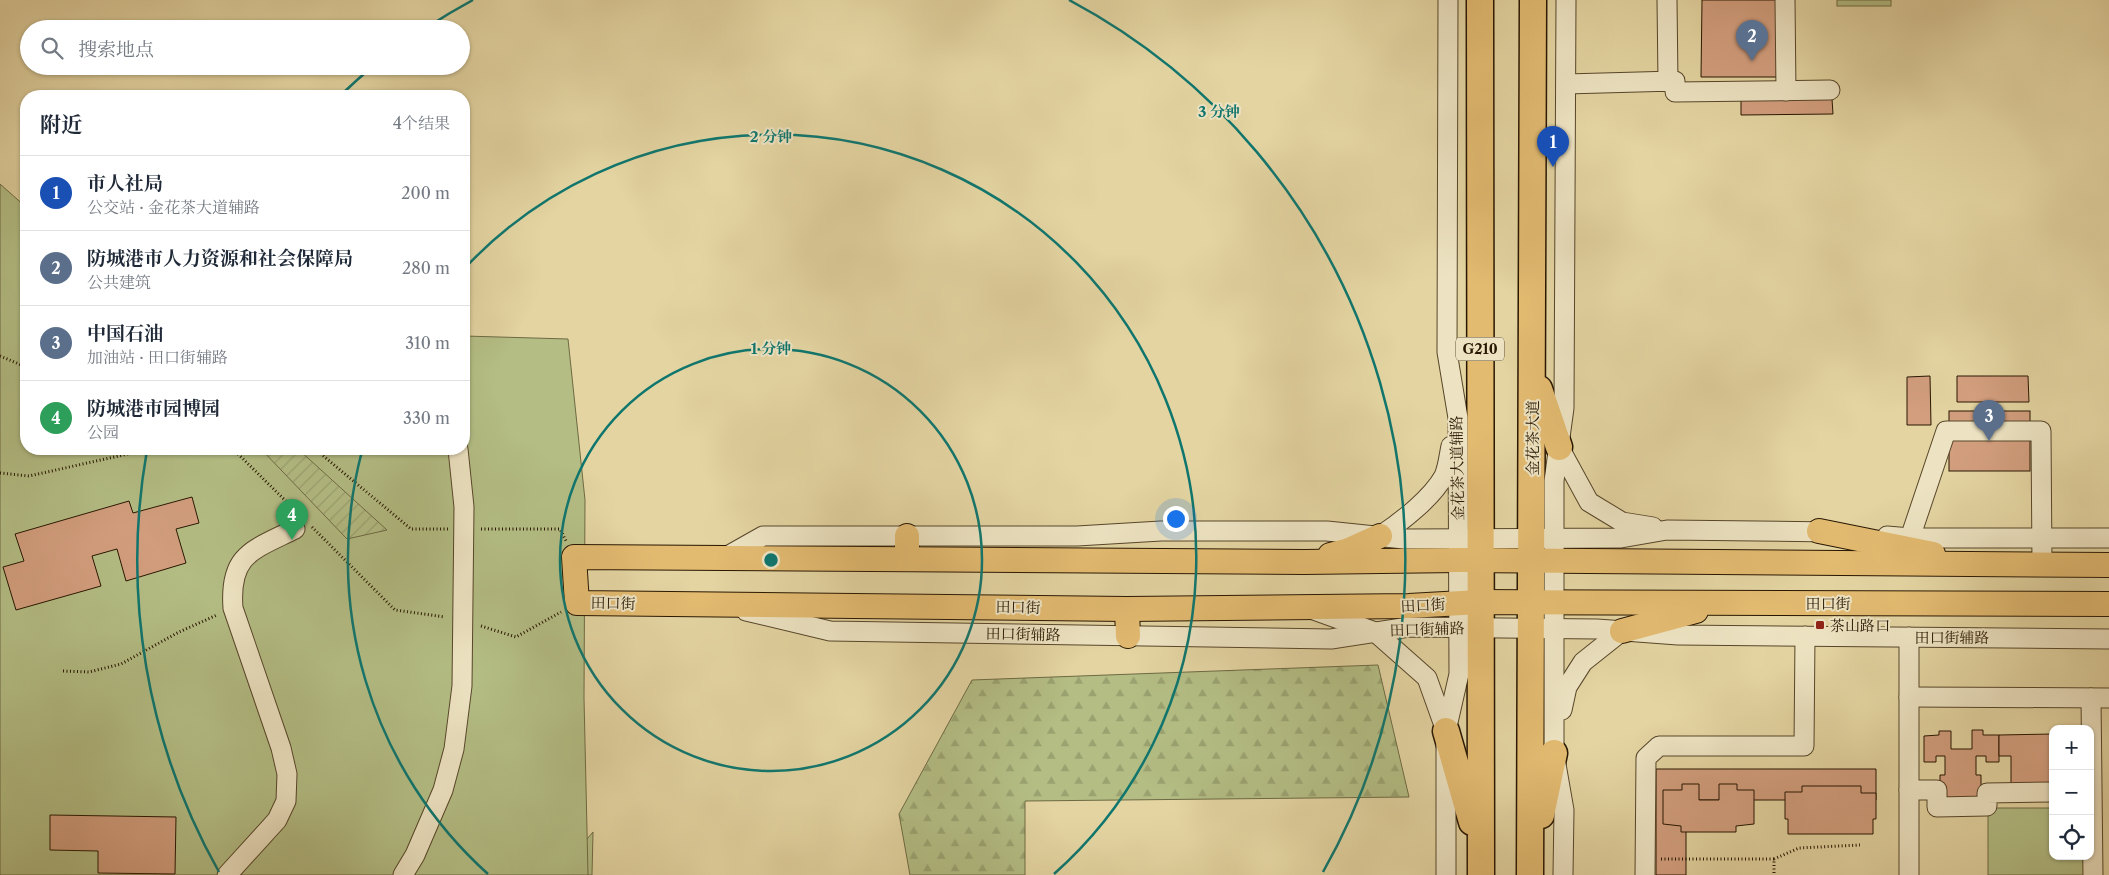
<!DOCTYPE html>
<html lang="zh">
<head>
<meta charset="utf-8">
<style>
	body { margin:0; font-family:"Libre Caslon Text","Noto Serif SC",serif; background:#f6f6f7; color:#1f2937 }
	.controls { position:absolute; right:15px; bottom:15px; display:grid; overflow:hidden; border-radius:10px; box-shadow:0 1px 4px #0004 }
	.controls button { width:45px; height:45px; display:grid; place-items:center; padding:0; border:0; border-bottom:1px solid #e0e1e3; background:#fff; color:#1f2937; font:25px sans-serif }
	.you { position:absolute; left:1175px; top:518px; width:18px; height:18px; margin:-12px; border:4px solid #fff; border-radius:50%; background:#1a73e8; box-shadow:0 0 0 8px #1a73e833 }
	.badge { display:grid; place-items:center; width:32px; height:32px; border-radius:50%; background:#d93025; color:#fff; font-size:16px; font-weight:700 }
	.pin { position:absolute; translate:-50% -41px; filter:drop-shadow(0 1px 2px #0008) }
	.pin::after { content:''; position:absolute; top:26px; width:18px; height:15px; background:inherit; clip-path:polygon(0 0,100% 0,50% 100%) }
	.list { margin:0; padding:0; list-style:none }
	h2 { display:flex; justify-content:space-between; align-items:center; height:65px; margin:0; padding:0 20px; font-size:21px }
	h2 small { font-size:16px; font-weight:400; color:#747a83 }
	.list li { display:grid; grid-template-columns:32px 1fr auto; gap:15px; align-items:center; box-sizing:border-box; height:75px; padding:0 20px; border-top:1px solid #e0e1e3 }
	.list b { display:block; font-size:19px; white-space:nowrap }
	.list p { margin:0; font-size:16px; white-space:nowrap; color:#747a83 }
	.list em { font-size:16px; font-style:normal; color:#747a83 }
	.icon { flex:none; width:28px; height:28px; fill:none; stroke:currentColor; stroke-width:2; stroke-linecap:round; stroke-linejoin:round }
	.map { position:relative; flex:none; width:2109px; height:875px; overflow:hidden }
	.search { position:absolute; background:#fff; box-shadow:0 1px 4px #0004; left:20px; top:20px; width:450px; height:55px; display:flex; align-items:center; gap:12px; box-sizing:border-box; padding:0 18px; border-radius:28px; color:#747a83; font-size:19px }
	.panel { position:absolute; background:#fff; box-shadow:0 1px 4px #0004; left:20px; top:90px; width:450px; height:365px; border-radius:20px }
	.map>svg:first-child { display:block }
	.forest { fill:url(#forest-firs); stroke:#6e6a43 }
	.park { fill:#b3bd84; stroke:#6e6a43 }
	.garden { fill:url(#garden-furrows); stroke:#6e6a43 }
	.building { fill:#d29e7e; stroke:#281702 }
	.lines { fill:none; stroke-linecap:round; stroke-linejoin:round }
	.minor-casing { stroke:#57462a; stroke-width:21 }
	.major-casing { stroke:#281702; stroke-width:26 }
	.highway-casing { stroke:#281702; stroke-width:29 }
	.path { stroke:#281702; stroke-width:3; stroke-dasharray:1 2.5; stroke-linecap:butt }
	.minor { stroke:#ede3c2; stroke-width:19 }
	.major { stroke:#e2ba70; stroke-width:24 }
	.highway { stroke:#e2ba70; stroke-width:26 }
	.ring { fill:none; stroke:#0f766e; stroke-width:2.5 }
	.poi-dot { fill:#8f2418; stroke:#ede3c2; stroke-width:2 }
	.labels { text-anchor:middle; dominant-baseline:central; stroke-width:4; stroke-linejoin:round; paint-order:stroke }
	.shield { fill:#ede3c2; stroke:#63543c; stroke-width:1 }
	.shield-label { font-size:14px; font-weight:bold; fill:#281702 }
	.street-label { font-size:15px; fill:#281702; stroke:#ede3c2 }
	.poi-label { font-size:15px; fill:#281702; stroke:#ede3c2; text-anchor:start }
	.centre { fill:#0f766e; stroke:#ede3c2; stroke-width:2.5 }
	.ring-label { font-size:15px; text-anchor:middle; font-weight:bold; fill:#0f766e; stroke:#ede3c2; stroke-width:4; stroke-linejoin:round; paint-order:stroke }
</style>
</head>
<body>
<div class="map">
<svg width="2109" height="875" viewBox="0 0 2109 875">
	<defs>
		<pattern id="forest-firs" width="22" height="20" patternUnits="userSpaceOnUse" patternTransform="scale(1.25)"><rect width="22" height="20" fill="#b3bd84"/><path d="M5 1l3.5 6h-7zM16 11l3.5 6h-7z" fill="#9aa270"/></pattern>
		<pattern id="garden-furrows" width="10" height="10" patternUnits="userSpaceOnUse" patternTransform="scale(1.25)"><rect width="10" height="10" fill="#b3bd84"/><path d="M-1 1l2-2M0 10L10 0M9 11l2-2" fill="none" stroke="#9aa270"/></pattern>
	</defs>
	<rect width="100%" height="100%" fill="#e3d4a1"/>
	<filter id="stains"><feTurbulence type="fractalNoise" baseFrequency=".004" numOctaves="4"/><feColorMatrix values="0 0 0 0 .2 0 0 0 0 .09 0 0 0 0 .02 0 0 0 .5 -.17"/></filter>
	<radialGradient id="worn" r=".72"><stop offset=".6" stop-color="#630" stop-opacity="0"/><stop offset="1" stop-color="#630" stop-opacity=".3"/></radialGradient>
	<!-- forest -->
	<g class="forest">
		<path d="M1378,665L1409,797L1025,801V875H910L899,814L972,680Z"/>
		<path d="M593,832L592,875H556Z"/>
	</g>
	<!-- park -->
	<g class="park">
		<rect x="1837" y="0" width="54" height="6"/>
		<path d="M0,184L26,207V449H464V336L568,339L585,500L584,698L588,875H0Z"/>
		<path d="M1988,808H2053V856H2086V875H1988Z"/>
	</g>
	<!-- garden -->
	<path class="garden" d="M261,449H298L387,530L347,539Z"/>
	<!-- building -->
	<g class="building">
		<path d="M1702,0H1777V77H1701Z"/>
		<path d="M1741,99H1832L1833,114L1741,115Z"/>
		<path d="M1930,376L1931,425H1907V377Z"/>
		<path d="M1957,376H2028L2029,402H1957Z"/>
		<rect x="1949" y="411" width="81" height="60"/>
		<path d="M192,497L199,523L176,529L186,563L126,581L117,549L92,556L101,586L16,610L3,567L24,561L15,534L129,501L133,513Z"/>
		<path d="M1972,730H1983V735H1999V762H1986V756H1976V775H1981V800H1940V775H1945V756H1936V762H1924V736L1939,735V731H1951V749H1972Z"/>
		<path d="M2053,734V786H2011V756H1999V735Z"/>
		<path d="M1656,769H1876V800H1686V875H1656Z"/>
		<path d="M1682,784H1699V800H1719V784H1737V790H1754V824L1736,826V832H1681V826L1663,824V790H1682Z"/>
		<path d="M1802,786H1861V793H1876V819H1873V834H1788V819H1785V792H1802Z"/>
		<path d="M50,815L176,817L175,874L98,873V851L50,850Z"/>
	</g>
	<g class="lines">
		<defs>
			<g id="minor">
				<path d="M1667,0L1668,81"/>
				<path d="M1785,0L1786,91"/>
				<path d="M1566,84L1675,81V92L1830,90"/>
				<path d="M1559,447L1589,502L1622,522L1653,527"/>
				<path d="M1380,536C1401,522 1432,498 1444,476C1448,467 1449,455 1451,446"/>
				<path d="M1887,536L1910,538H2109"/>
				<path d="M1910,538L1946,431H2041L2042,565"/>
				<path d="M724,558L763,536H1077L1161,531H1327L1404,539L1621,538L1667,530L1833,532"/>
				<path d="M1314,610L1375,632L1427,678L1446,731"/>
				<path d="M746,611L830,631L1331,639L1409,627L1597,629L1678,635L2109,639"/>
				<path d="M1909,697L2109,698"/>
				<path d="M2091,698L2093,875"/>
				<path d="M1562,710L1567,687L1583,662L1622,631"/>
				<path d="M1909,790H1937V807L1987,806V793L2053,792"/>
				<path d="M227,875L277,820L286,801L287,774L281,748L233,608C229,554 253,550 295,529"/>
				<path d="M403,875L415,855L443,790L454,749L462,686L464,507L458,449"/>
				<path d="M1446,875V731L1459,674L1458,418L1447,352L1448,0"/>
				<path d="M1563,875L1564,810L1554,753V481L1564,408L1566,0"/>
				<path d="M1645,875L1646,758L1659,746H1804L1805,636"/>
				<path d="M1909,875V637"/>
			</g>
			<g id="major">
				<path d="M1819,531L1933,554"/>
				<path d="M907,536V559"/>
				<path d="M1330,555L1349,550L1380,536"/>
				<path d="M2109,565L1459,560L1304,562L574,557L577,603L1127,609L1409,606L1480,602L2109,604"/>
				<path d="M1127,609L1128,636"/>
				<path d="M1622,631L1696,611"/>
			</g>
			<g id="highway">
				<path d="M1480,0L1481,875"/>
				<path d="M1539,389L1559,447"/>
				<path d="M1446,731L1472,822"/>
				<path d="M1541,815L1554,753"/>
				<path d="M1530,875L1533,0"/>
			</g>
		</defs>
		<!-- minor casing -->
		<use href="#minor" class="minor-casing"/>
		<!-- major casing -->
		<use href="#major" class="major-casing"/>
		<!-- highway casing -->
		<use href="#highway" class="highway-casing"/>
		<!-- path -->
		<g class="path">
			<path d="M0,356L26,367"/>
			<path d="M233,449L297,512"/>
			<path d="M315,449L411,529H448"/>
			<path d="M0,473L29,476L150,449"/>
			<path d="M312,527L395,610L445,617"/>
			<path d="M481,529H560L566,541"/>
			<path d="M481,626L516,637L561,612"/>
			<path d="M63,671L89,672L121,664L179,632L217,615"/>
			<path d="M1661,859H1774V875"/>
			<path d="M1774,859L1799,848L1860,845"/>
		</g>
		<!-- minor -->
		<use href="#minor" class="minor"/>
		<!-- major -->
		<use href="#major" class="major"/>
		<!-- highway -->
		<use href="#highway" class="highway"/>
	</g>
	<!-- distance rings -->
	<g class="ring">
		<circle cx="771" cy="560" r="211"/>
		<path d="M488 874A423 423 0 0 1 362 451M464 269A423 423 0 1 1 1054 874"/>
		<path d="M219 872A634 634 0 0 1 147 450M343 93A634 634 0 0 1 372 67M426 28A634 634 0 0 1 473 0M1069 0A634 634 0 0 1 1323 872"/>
	</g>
	<!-- markers -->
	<rect class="poi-dot" x="1815" y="620" width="10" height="10" rx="2.5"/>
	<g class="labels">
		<!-- shield labels -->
		<rect class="shield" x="1456" y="337.5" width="48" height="23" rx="4"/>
		<g class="shield-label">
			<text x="1480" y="349">G210</text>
		</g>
		<!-- street labels -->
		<g class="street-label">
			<text transform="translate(1532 438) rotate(-90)">金花茶大道</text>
			<text transform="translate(1457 468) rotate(-91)">金花茶大道辅路</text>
			<text transform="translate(613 603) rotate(1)">田口街</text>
			<text x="1828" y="603">田口街</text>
			<text transform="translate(1423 605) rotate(-3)">田口街</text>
			<text transform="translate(1018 607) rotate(1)">田口街</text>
			<text transform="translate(1427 629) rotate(-2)">田口街辅路</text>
			<text transform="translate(1023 634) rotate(1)">田口街辅路</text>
			<text x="1952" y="637">田口街辅路</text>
		</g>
		<!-- poi labels -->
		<g class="poi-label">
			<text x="1830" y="625">茶山路口</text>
		</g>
	</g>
	<circle cx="771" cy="560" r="8" class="centre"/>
	<g class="ring-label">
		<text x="1219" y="117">3 分钟</text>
		<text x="771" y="142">2 分钟</text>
		<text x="771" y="354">1 分钟</text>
	</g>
	<rect width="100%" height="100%" filter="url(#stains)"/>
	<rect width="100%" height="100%" fill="url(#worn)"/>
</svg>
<div class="controls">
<button>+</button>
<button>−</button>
<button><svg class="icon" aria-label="locate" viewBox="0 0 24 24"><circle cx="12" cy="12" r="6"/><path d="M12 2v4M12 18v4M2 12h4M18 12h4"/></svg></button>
</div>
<div class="you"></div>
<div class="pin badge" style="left:1553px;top:167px;background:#1a4fb4">1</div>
<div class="pin badge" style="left:1752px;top:61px;background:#5c6f8a">2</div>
<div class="pin badge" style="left:1989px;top:441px;background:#5c6f8a">3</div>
<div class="pin badge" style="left:292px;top:540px;background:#2e9e5b">4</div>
<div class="search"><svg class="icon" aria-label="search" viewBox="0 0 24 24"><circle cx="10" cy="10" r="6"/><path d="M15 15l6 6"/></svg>搜索地点</div>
<section class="panel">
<h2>附近<small>4个结果</small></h2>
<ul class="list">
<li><span class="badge" style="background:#1a4fb4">1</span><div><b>市人社局</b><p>公交站 · 金花茶大道辅路</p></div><em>200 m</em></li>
<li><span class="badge" style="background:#5c6f8a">2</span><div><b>防城港市人力资源和社会保障局</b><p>公共建筑</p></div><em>280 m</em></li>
<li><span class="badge" style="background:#5c6f8a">3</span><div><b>中国石油</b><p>加油站 · 田口街辅路</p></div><em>310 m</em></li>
<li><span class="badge" style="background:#2e9e5b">4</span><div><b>防城港市园博园</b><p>公园</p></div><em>330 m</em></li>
</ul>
</section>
</div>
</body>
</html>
